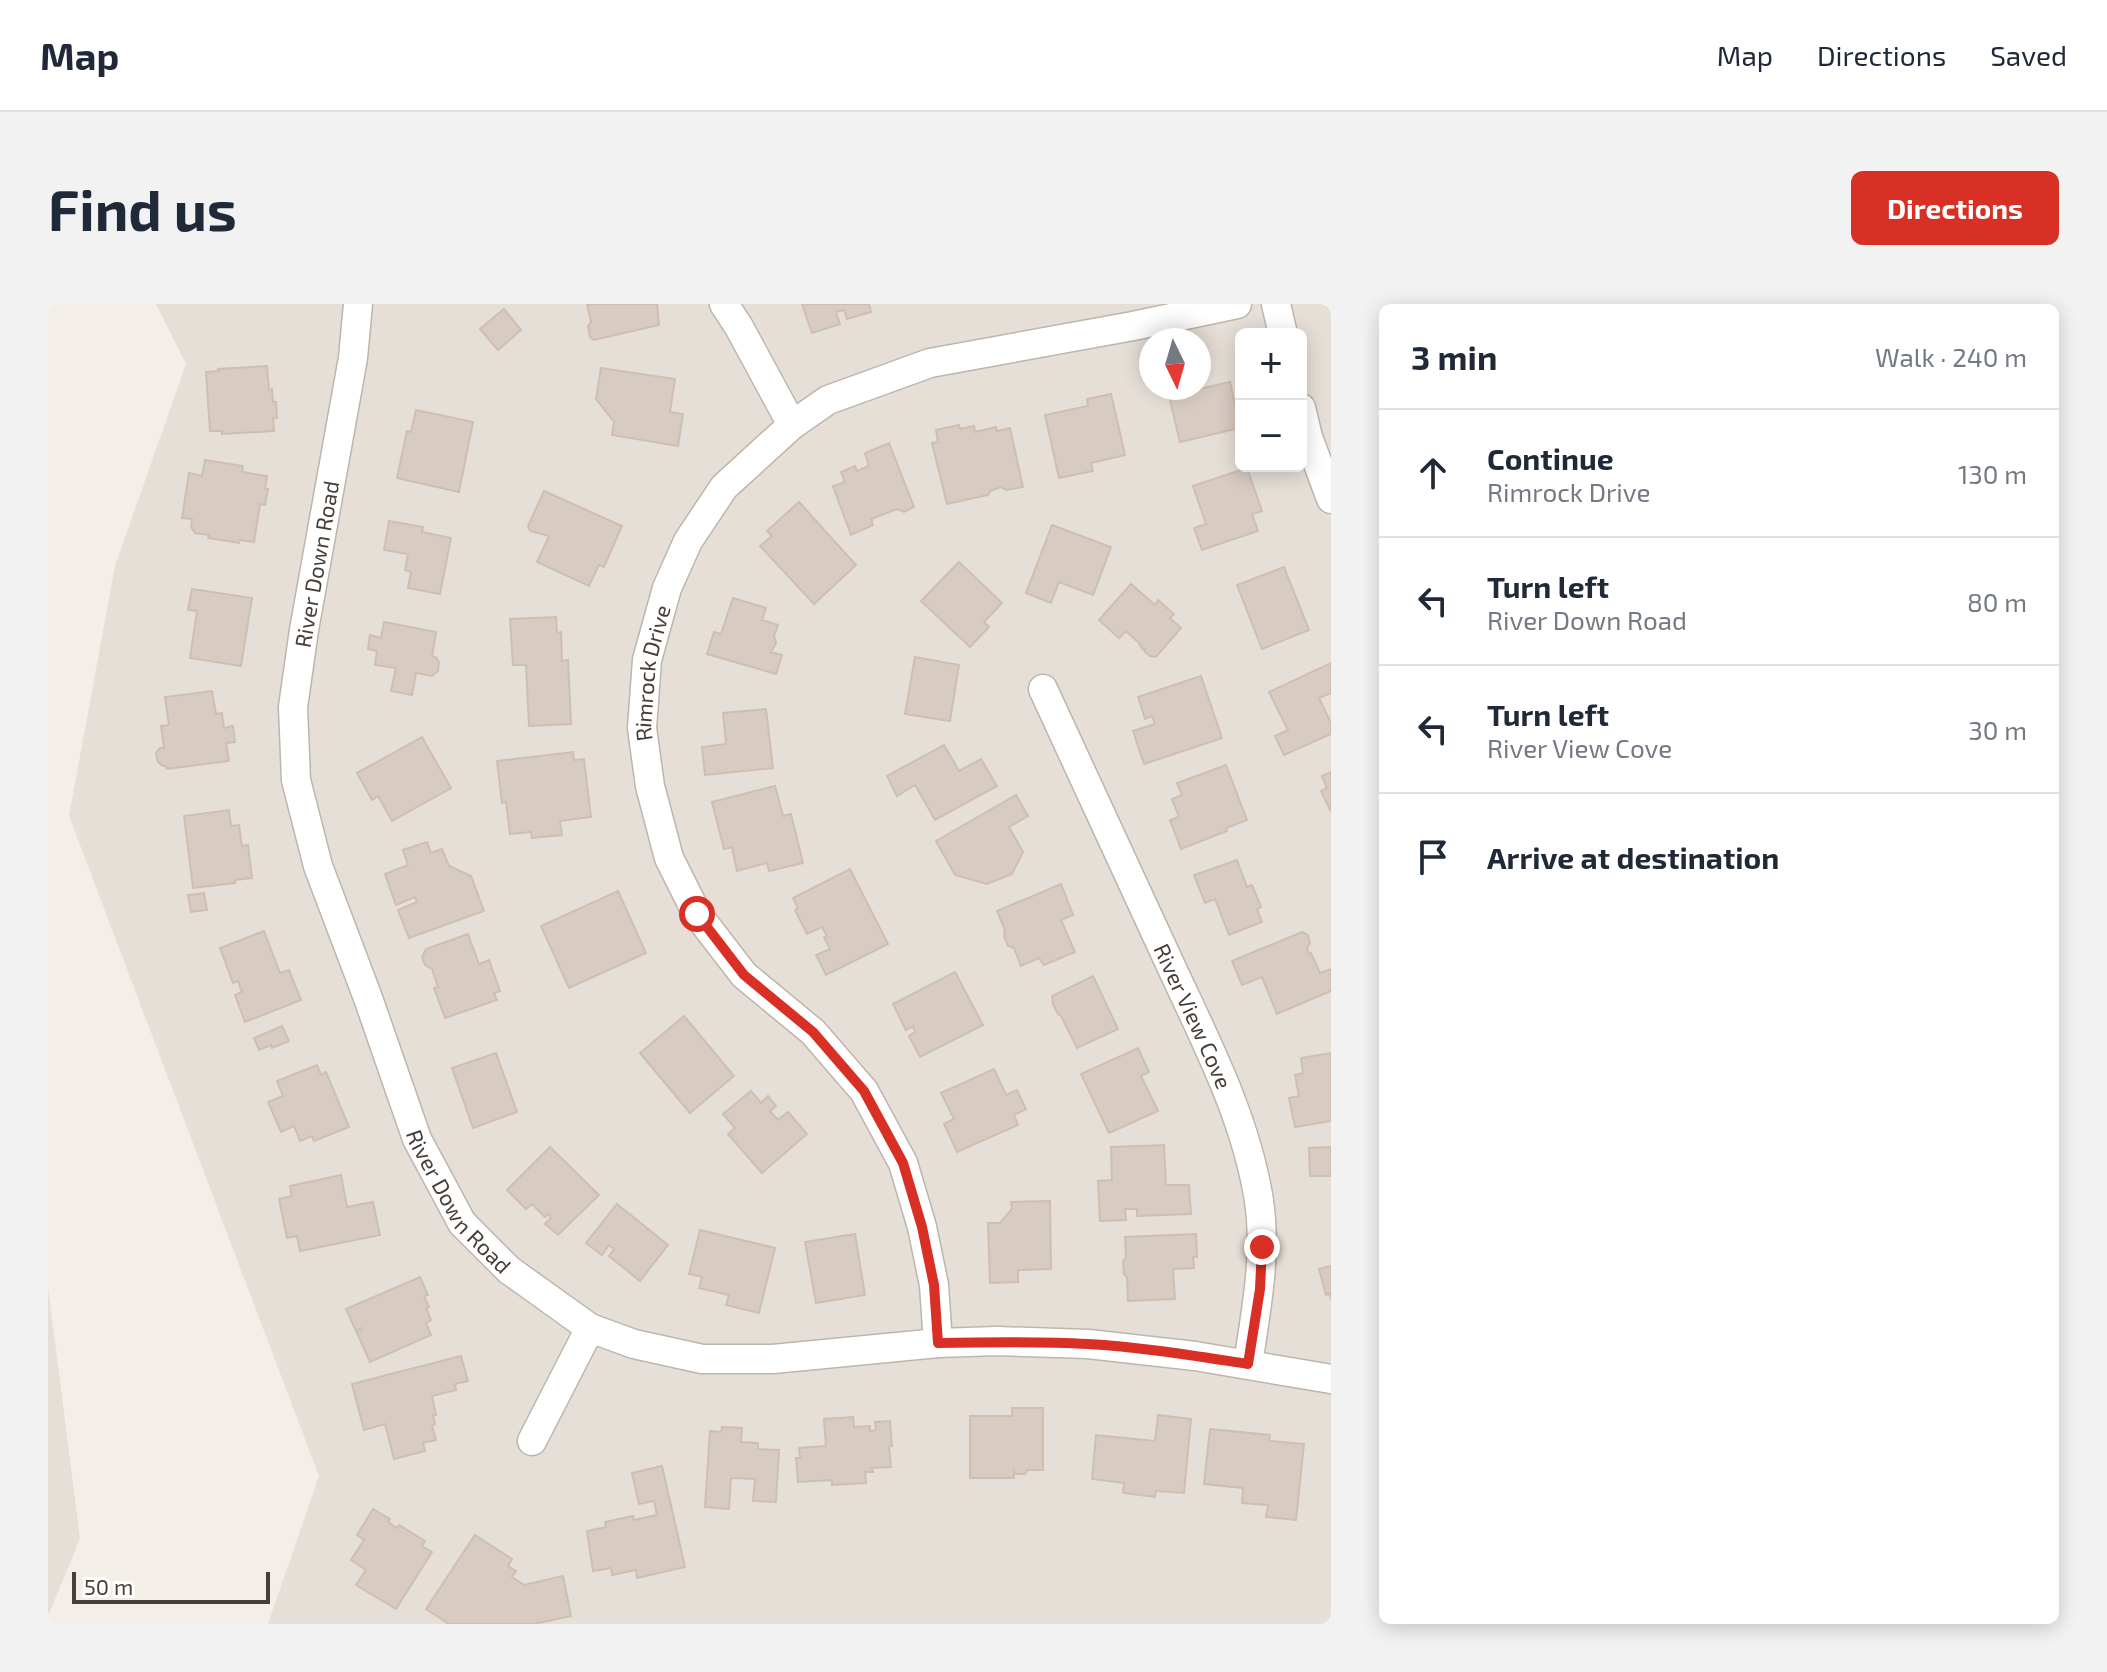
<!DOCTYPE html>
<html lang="en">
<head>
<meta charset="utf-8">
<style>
	body { margin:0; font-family:"Exo 2",sans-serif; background:#f2f2f3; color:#1f2937 }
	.controls { position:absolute; right:24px; top:24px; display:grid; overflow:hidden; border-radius:12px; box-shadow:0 4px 20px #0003 }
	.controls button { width:72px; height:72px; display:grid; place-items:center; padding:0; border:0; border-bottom:2px solid #e0e1e3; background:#fff; color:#1f2937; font:40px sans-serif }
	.compass { position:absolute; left:1091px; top:24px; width:72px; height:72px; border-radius:50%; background:#fff; box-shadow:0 4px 20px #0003; rotate:175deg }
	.scale { position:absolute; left:24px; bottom:20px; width:198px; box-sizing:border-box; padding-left:8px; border:4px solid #463e37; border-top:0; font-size:22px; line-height:28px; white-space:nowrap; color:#463e37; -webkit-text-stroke:6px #fff; paint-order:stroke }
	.stop { position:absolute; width:24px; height:24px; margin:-18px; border:6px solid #d93025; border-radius:50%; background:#fff }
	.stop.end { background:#d93025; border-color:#fff; box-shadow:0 2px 8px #0008 }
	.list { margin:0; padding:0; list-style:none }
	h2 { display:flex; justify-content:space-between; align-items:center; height:104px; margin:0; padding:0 32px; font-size:34px }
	h2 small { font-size:26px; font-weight:400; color:#747a83 }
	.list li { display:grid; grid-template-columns:52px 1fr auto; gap:24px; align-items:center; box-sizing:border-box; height:128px; padding:0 32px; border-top:2px solid #e0e1e3 }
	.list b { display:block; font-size:30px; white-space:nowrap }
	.list p { margin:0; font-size:26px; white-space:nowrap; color:#747a83 }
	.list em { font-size:26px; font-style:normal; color:#747a83 }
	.icon { flex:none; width:44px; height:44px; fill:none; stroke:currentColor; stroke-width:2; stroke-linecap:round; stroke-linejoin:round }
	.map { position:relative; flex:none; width:1283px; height:1320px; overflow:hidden; border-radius:12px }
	header { display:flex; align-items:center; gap:48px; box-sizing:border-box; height:112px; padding:0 40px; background:#fff; border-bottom:2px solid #e0e1e3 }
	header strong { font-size:38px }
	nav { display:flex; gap:44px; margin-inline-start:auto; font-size:28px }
	.intro { display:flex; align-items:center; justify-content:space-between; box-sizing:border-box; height:192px; padding:0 48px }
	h1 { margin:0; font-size:56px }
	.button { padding:20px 36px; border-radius:12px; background:#d93025; color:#fff; font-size:28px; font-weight:700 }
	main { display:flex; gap:48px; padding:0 48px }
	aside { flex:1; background:#fff; border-radius:12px; box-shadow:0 4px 20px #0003 }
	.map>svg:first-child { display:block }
	.residential { fill:#e6dfd7; fill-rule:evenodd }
	.building { fill:#d7cbc2; stroke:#cebfb2; stroke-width:2 }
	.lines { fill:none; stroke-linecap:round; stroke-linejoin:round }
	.street-casing { stroke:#beb5ac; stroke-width:31 }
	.street { stroke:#fff; stroke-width:28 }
	.route { stroke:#d93025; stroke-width:10 }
	.labels { text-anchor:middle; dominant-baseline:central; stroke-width:6; stroke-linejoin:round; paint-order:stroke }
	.street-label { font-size:22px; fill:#463e37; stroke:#fff }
</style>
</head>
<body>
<header>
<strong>Map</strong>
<nav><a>Map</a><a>Directions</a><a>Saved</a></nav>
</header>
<div class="intro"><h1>Find us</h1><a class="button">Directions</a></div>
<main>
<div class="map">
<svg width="1283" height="1320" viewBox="0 0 1283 1320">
	<rect width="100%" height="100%" fill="#f3eee8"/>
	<!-- residential -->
	<g class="residential">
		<path d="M108,0H1283V1320H220L271,1172L21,512L67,262L138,60ZM1193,30H1253V162H1193ZM1103,36H1151V84H1103Z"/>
		<path d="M0,983L32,1235L0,1312Z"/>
	</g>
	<!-- building -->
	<g class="building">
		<path d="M539,0H609L611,21L546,36L542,33L540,22L543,18Z"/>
		<path d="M754,0H821L823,8L799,15L796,6L788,8L792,20L764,29Z"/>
		<path d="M456,5L473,26L450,46L432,25Z"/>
		<path d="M219,62L221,86L224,85L225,98H228L229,114H225L226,127L174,130V127H162L158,68L171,67L170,65Z"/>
		<path d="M553,64L627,75L622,108L635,110L630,142L564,131L566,118L548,95Z"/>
		<path d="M1182,78L1192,124L1132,138L1121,92Z"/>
		<path d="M1063,90L1077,151L1043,159L1045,167L1011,174L997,111L1040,102L1039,95Z"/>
		<path d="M368,106L425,118L411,188L349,174L359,127L363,128Z"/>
		<path d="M911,121L912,125L926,122L927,128L948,123L949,127L962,124L975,183L958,186L953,183L942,187L940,191L899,200L884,139L890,138L888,126Z"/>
		<path d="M841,139L866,203L856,208L849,205L823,215L825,221L803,231L785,182L797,178L793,168L807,162L809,167L821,162L817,149Z"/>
		<path d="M157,156L195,162L194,168L219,172L217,185H220L217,201L212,200L206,238L192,236L191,239L160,234L161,231L147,229L143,223L144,215L134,214L141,169L154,172Z"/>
		<path d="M1199,164L1214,207L1204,210L1210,227L1154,246L1146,224L1158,220L1145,182Z"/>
		<path d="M496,187L574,222L556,263L551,261L541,282L489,258L501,232L482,227L480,222Z"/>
		<path d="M751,198L808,261L766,300L712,242L724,232L719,227Z"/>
		<path d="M341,217L375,223L374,228L403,234L392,290L360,284L363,268L357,266L360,250L336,246Z"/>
		<path d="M1004,221L1063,243L1045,291L1011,278L1003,299L978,289Z"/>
		<path d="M911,258L954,299L936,318L941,323L922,343L873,297Z"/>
		<path d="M1236,263L1261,326L1214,345L1189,281Z"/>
		<path d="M1083,280L1107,301L1110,296L1126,310L1122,314L1133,324L1108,353L1102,352L1097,348V344L1096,346L1092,342L1093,341L1078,327L1071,334L1051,316Z"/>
		<path d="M144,285L204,294L193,362L142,354L149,307L140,306Z"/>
		<path d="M685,294L718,304L714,316L730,321L726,332L728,339L723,348L734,351L728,370L659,350L666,328L673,330Z"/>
		<path d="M508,313L509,329L513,328L514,357L520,356L523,420L481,422L478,361H465L462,315Z"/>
		<path d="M336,318L388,328L384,352L388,353L391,358L390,367L384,372L368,369L364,391L343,387L348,364L327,361L329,347L320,345L322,331L333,334Z"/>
		<path d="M867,353L911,361L902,417L857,410Z"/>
		<path d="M1283,359V389L1271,394L1283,419V430L1236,451L1227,432L1240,426L1221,388Z"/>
		<path d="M1153,372L1174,434L1096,460L1085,427L1107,420L1104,412L1097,415L1090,393Z"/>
		<path d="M164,387L168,410L174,409L176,424L185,422L187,438L178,439L181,457L119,465L118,462H115L110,458L108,449L112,444H116L113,422L121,421L117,393Z"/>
		<path d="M718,405L725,464L657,471L654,443L678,440L675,409Z"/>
		<path d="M374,433L403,484L344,517L330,492L324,496L309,469Z"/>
		<path d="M896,441L911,467L933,455L949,482L887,516L867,481L849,492L839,472Z"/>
		<path d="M525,448L526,456L536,455L543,513L512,517L514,531L484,534L483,528L462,530L458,498L454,499L449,457Z"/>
		<path d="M1178,461L1199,516L1178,524L1179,527L1133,545L1122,516L1131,513L1124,495L1134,491L1129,479Z"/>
		<path d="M1283,468V508L1273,487L1279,484L1274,472Z"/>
		<path d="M727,482L735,512L743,510L755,559L721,567L719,559L689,567L684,543L676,545L664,498Z"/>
		<path d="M968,491L980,512L961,523L975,548L964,570L939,580L907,571L888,537Z"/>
		<path d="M181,506L183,522L191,521L194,542L200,541L204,574L187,576V579L145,584L136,512Z"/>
		<path d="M379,538L383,549L394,545L401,562L423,572L436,607L361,634L350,606L369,598L367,593L348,601L337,570L360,561L355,546Z"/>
		<path d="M1189,556L1199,583L1204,581L1213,603L1209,605L1214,618L1181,631L1167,595L1157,599L1146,571Z"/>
		<path d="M802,565L840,640L778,671L768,651L782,645L776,633L779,632L774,623L759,630L747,606L750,604L745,594Z"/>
		<path d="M1013,580L1025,611L1013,616L1027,648L996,661L991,654L973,662L966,644L960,642L956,632L957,626L949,607Z"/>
		<path d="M570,587L598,649L521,684L493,622Z"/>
		<path d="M156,589L159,606L143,608L140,591Z"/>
		<path d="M216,627L232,669L241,666L253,696L197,718L187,691L194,688L190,677L185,679L172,644Z"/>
		<path d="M1254,628L1260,631L1262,639L1259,645L1261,650L1263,649L1272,669L1283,665V687L1229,710L1214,673L1194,681L1184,657Z"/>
		<path d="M420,630L431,660L441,656L452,687L446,689L449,696L397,714L386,684L390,683L384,665L377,661L374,653L378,645Z"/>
		<path d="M907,668L935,721L872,753L861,732L867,728L865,722L858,726L845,700Z"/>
		<path d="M1045,672L1070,725L1029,744L1013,712L1010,710L1005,700L1004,692Z"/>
		<path d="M636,712L686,772L642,809L592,749Z"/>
		<path d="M234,722L241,737L224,744L223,741L211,746L206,734Z"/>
		<path d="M1090,744L1101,768L1093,772L1110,807L1061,829L1033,770Z"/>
		<path d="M448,749L469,808L425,824L404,764Z"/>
		<path d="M1283,749V817L1247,823L1241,794L1251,792L1247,771L1255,769L1253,754Z"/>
		<path d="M269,761L273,771L278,768L301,823L266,837L264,832L252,837L246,822L233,828L220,798L235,792L229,777Z"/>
		<path d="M946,765L958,791L969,786L978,805L966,811L970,821L909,848L896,820L906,815L893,789Z"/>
		<path d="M703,787L713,799L720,792L728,802L722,807L730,816L740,808L759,830L714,869L680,830L687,824L675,810Z"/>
		<path d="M1116,841L1118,881H1141L1143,910L1089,912V905H1077L1078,916L1052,917L1050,877L1064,876L1063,843Z"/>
		<path d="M502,843L551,891L510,931L497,920L503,914L500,910L497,913L484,900L478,905L459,886Z"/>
		<path d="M1283,843V872H1262L1261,844Z"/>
		<path d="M293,871L299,903L325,898L332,931L252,947L249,932L239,934L231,895L244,892L242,882Z"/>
		<path d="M1002,897L1003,965L970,966V978L942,979L940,919H952L964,905L963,898Z"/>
		<path d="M569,900L620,941L592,977L561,952L566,945L561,941L554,951L538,939Z"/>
		<path d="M652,926L727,944L711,1009L678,1001L681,991L651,984L654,973L641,970Z"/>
		<path d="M807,930L817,991L768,999L757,938Z"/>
		<path d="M1148,930L1149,953H1145L1146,964L1125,965L1127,995L1080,997L1079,973L1076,970L1075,957L1078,953L1077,933Z"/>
		<path d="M1283,962V996L1281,989L1278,991L1271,965Z"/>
		<path d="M372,973L380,991L376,992L381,1003L378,1004L383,1016L378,1019L383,1031L322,1058L309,1029L314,1027L313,1024L308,1027L298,1005Z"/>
		<path d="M413,1052L420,1077L407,1080L408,1086L384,1092L388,1111L385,1112L387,1120L384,1122L388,1136L375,1139L377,1147L346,1155L337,1120L316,1126L304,1080Z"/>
		<path d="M964,1104H995V1166H980L977,1170H968L966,1167V1174H922V1112H964Z"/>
		<path d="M1110,1111L1143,1115L1136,1189L1108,1187L1107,1193L1075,1189L1076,1179L1044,1175L1048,1131L1107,1137Z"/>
		<path d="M805,1113L806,1123L822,1122V1127L828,1126L827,1118L842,1117L844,1142H841L843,1163L824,1164L825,1168H817L818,1179L784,1181V1176L750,1178L748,1154H752L751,1144L778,1142L776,1115Z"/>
		<path d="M674,1123L694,1124L693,1138L710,1139V1145L731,1146L728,1198L705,1197L707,1175L683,1174L681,1205L657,1203L662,1127L673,1128Z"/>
		<path d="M1162,1125L1222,1131L1221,1137L1256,1140L1248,1216L1218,1213L1220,1201L1194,1199L1195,1184L1156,1180Z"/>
		<path d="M614,1162L637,1263L589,1274L588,1266L564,1271L563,1264L545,1267L539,1227L558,1223L557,1218L585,1212L586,1216L609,1211L606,1197L591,1200L584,1169Z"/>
		<path d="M325,1205L342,1215L340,1218L349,1224L351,1221L377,1237L374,1242L384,1248L348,1305L308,1281L318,1266L303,1256L316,1236L309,1231Z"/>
		<path d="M427,1231L464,1255L460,1262L468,1267L464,1273L476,1281L515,1272L523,1312L486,1320H401L378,1305Z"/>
	</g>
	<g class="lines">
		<defs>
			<g id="street">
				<path id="s1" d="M310,0L305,54L256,326L245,403L248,476L270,562L320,694L369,835L414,919L461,966L542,1024L586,1040L654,1055H725L890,1039L949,1037L1040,1040L1147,1052L1283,1075"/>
				<path d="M676,0L691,23L744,121"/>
				<path d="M1228,0L1235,30"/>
				<path d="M1253,104L1260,133L1283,195"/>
				<path id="s2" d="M995,385C1037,477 1080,568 1122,660C1157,736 1198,813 1211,897C1219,952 1208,1006 1200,1060"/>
				<path id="s3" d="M890,1039L886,981L874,923L855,859L816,787L765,728L696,671L649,610L621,554L602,482L594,424L599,356L619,284L640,237L676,183L744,121L780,96L882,59L1085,22L1189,0"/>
				<path d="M484,1137L542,1024"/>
			</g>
		</defs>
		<!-- street casing -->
		<use href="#street" class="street-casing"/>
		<!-- street -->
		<use href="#street" class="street"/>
	</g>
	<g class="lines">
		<!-- route -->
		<path class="route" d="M649,610L696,671L765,728L816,787L855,859L874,923L886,981L890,1039C940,1038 990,1037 1040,1040C1093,1043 1147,1052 1200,1060L1212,985L1214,943"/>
	</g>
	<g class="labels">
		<!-- street labels -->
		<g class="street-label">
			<text transform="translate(268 260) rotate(-80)">River Down Road</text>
			<text stroke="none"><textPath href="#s3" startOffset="762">Rimrock Drive</textPath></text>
			<text stroke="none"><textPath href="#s2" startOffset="360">River View Cove</textPath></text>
			<text stroke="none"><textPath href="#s1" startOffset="936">River Down Road</textPath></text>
		</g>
	</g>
</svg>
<div class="controls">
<button>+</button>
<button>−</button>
</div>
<svg class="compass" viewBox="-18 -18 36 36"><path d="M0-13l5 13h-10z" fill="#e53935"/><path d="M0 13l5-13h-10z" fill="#747a83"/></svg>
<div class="scale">50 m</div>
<div class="stop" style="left:649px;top:610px"></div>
<div class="stop end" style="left:1214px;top:943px"></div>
</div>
<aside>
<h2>3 min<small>Walk · 240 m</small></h2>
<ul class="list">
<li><svg class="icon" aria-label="ahead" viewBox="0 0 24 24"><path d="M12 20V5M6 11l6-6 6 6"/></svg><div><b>Continue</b><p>Rimrock Drive</p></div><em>130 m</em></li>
<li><svg class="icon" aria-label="left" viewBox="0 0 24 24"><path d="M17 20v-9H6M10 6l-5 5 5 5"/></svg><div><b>Turn left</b><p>River Down Road</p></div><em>80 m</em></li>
<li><svg class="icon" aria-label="left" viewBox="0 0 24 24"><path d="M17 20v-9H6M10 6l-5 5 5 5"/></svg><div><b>Turn left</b><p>River View Cove</p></div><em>30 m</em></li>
<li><svg class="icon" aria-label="arrive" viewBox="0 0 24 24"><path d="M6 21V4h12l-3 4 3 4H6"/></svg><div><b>Arrive at destination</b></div></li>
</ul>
</aside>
</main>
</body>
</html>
